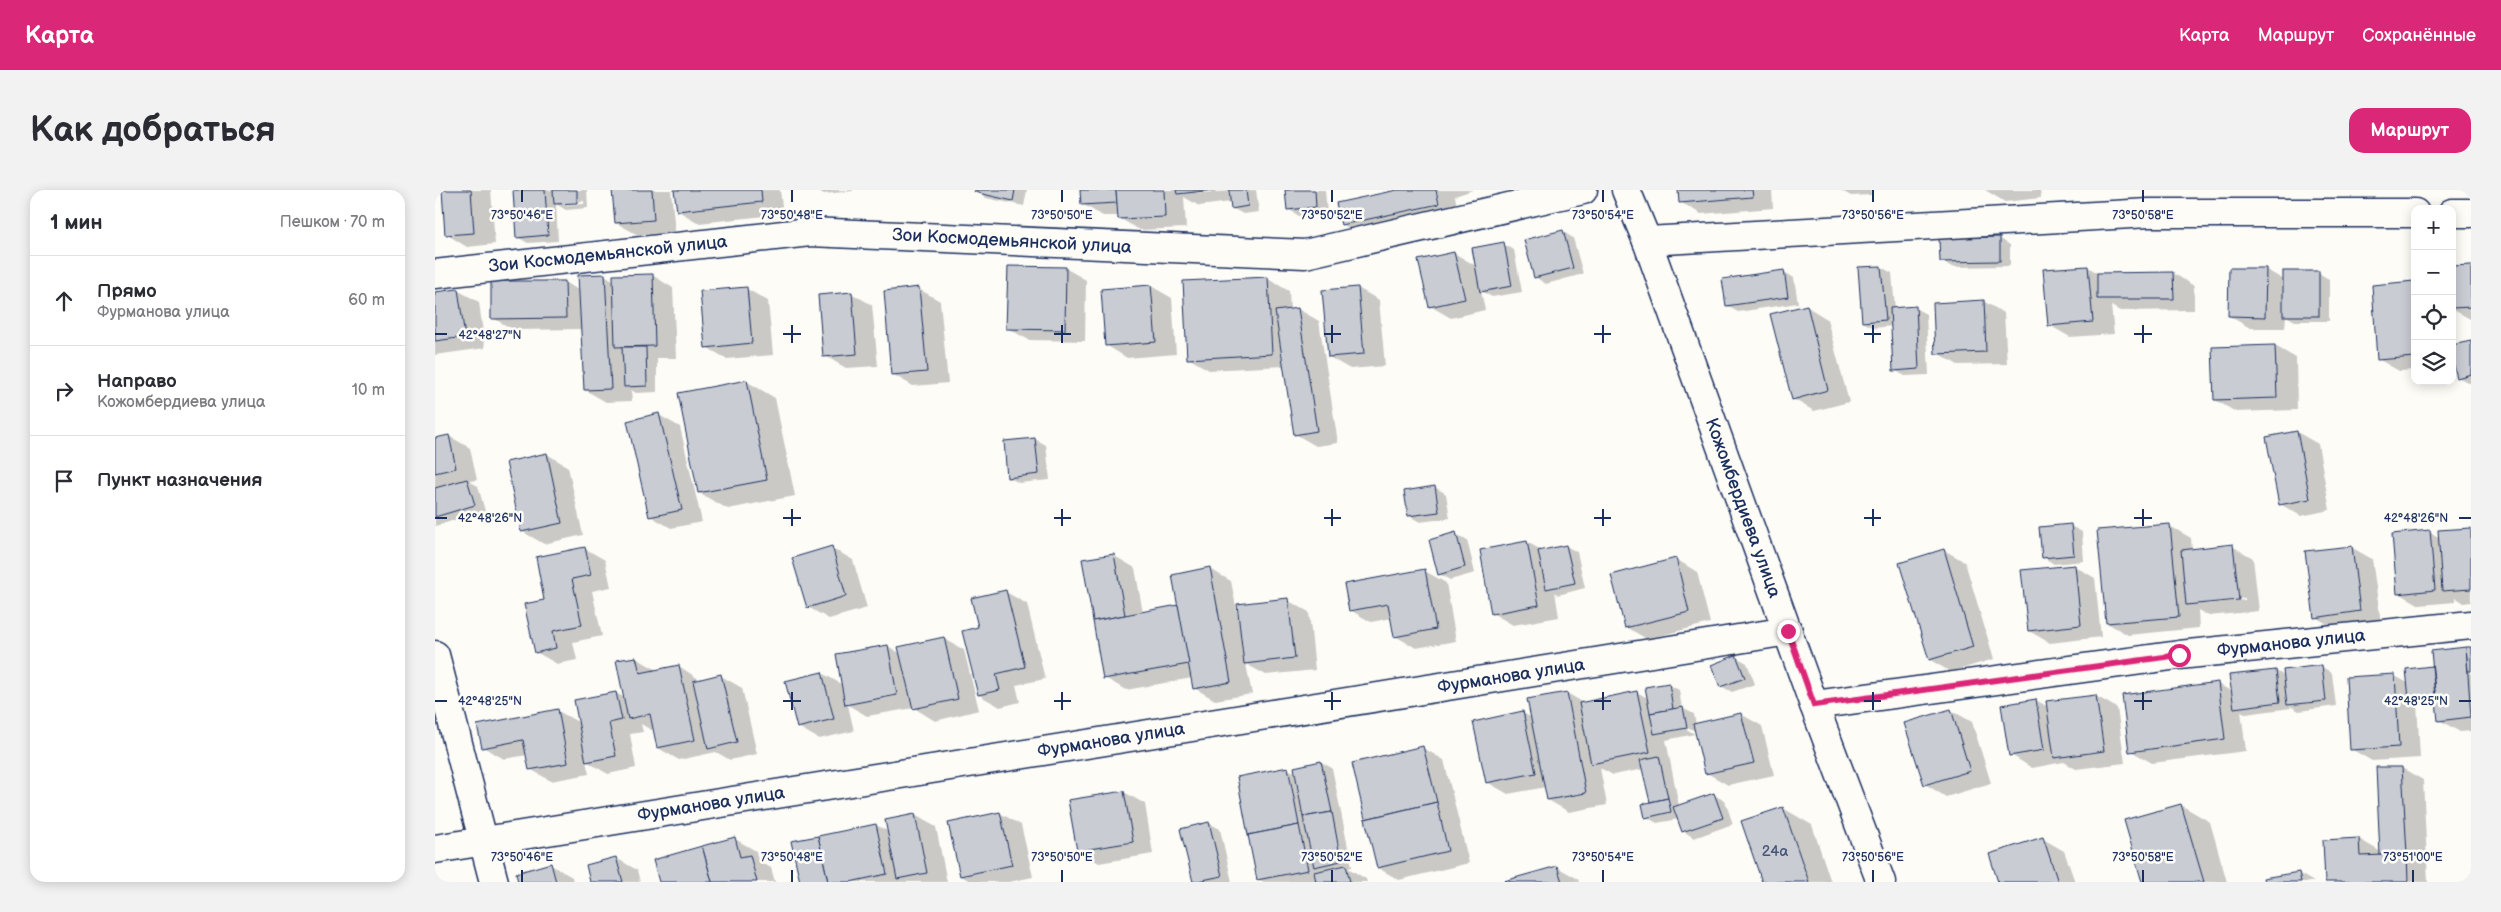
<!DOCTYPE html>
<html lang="ru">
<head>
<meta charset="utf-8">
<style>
	body { margin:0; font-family:"Balsamiq Sans",sans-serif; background:#f2f2f3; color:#2b2b33 }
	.controls { position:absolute; right:15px; top:15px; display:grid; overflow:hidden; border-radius:10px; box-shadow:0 2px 12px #0003 }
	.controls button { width:45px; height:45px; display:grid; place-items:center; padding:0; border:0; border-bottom:1px solid #e1e1e2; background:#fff; color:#2b2b33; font:25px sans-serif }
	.stop { position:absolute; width:15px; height:15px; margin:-11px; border:4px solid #db2777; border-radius:50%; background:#fff }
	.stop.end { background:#db2777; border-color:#fff; box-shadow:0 1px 5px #0008 }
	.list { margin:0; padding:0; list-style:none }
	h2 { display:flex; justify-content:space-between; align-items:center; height:65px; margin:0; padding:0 20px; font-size:21px }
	h2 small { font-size:16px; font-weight:400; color:#7c7c81 }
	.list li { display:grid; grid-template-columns:32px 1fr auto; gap:15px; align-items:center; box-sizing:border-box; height:90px; padding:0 20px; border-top:1px solid #e1e1e2 }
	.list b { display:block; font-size:19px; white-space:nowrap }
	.list p { margin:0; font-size:16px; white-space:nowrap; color:#7c7c81 }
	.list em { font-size:16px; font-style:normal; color:#7c7c81 }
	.icon { flex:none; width:28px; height:28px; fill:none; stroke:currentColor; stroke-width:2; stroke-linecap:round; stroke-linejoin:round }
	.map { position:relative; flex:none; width:2036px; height:692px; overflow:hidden; border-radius:15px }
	header { display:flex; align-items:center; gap:30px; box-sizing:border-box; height:70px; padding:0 25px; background:#db2777; color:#fff }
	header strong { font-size:24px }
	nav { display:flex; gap:28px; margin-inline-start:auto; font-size:18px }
	.intro { display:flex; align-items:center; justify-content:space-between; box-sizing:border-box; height:120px; padding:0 30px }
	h1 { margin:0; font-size:35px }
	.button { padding:12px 22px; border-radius:15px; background:#db2777; color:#fff; font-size:18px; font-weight:700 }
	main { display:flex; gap:30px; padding:0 30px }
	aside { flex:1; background:#fff; border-radius:15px; box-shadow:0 2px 12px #0003 }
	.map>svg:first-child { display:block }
	.shadow { fill:#0003; fill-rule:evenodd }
	.building { fill:#c9ccd3; stroke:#1b2f5e }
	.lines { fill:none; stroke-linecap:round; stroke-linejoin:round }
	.minor-casing { stroke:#1b2f5e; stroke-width:31 }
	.tertiary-casing { stroke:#1b2f5e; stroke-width:31 }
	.minor { stroke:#fdfcf7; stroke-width:28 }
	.tertiary { stroke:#fdfcf7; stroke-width:28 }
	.route { stroke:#db2777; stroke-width:6 }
	.ticks { fill:none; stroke:#1b2f5e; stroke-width:2 }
	.labels { text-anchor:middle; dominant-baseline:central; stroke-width:5; stroke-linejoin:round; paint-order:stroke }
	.number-label { font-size:15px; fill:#46567b }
	.street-label { font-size:18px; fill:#1b2f5e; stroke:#fdfcf7 }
	.ticks-label { font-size:12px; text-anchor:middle; fill:#1b2f5e; stroke:#fdfcf7; stroke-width:5; stroke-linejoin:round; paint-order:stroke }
</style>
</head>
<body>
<header>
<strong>Карта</strong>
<nav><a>Карта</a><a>Маршрут</a><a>Сохранённые</a></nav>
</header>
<div class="intro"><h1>Как добраться</h1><a class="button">Маршрут</a></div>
<main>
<aside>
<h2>1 мин<small>Пешком · 70 m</small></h2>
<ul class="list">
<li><svg class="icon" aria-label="ahead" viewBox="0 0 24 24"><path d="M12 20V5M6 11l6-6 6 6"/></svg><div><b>Прямо</b><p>Фурманова улица</p></div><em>60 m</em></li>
<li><svg class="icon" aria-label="right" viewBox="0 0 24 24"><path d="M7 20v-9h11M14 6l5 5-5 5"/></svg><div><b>Направо</b><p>Кожомбердиева улица</p></div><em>10 m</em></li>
<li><svg class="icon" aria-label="arrive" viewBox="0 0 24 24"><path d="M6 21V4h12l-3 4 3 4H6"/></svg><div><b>Пункт назначения</b></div></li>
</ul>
</aside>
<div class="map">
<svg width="2036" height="692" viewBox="0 0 2036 692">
	<rect width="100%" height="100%" fill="#fdfcf7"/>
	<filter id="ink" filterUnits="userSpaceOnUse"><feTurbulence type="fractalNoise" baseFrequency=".02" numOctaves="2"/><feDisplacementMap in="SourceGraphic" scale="10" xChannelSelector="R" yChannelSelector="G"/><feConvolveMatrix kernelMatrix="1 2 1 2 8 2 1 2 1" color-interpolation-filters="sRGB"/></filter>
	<g filter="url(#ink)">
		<!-- shadow -->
		<g class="shadow">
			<path d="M8,0H56L60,54L32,57L11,44Z"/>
			<path d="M79,0H152L153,18L131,20L121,14L123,51L93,53L82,47ZM149,11V14L129,15V12Z"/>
			<path d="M179,0H236L240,42L203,45L181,33Z"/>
			<path d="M241,0H345L348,24L264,33L243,21Z"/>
			<path d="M382,0H418V1L389,4Z"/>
			<path d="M541,0H592L589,16L551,8Z"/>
			<path d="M647,0H768L761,1V3L821,0L824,22L808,24L797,18L796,12L764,16L749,7L751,38L705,40L684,28V26H668L647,14Z"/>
			<path d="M851,0H890L892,22L864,26L853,19Z"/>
			<path d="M968,0H1038L1020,6L1024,26L928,47L907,34Z"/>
			<path d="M1244,0H1337L1338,18L1266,24L1245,12Z"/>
			<path d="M1405,0H1436V5L1416,6Z"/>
			<path d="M1550,0H1605L1606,8L1570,12Z"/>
			<path d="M1127,41L1138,48L1148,84L1111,94L1100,87Z"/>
			<path d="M1564,48L1575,55V76L1517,77L1506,71Z"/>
			<path d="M1068,54L1079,60L1087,102L1057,107L1046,101L1050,120L1016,128L995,116L1019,63L1041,76Z"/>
			<path d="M1446,77L1457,83L1460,119L1480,118L1491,124L1494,185L1470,186L1459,180L1457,136L1439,138L1428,132L1424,78Z"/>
			<path d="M1653,77L1666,85L1738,83L1759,96V120L1685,121L1676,116L1679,144L1635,147L1614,135Z"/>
			<path d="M2036,77V129H2035L2017,119V78Z"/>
			<path d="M630,78L651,90L650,151L594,150L572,138Z"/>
			<path d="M1830,79L1849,90L1883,83L1894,89V131H1860L1851,126L1850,138H1815L1794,126Z"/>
			<path d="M1348,81L1359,88L1363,113L1303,122L1292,116Z"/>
			<path d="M170,85L179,91L217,85L238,98L241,168H222V202L201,203L196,200L197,211L171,212L150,200L147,139L79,140L58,128L130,92L145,101Z"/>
			<path d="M833,89L854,101L855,120L863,119L884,131L903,253L881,256L860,244L850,176L774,180L753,168Z"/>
			<path d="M1979,93L1980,180L1964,181L1943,169L1938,96Z"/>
			<path d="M716,96L737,108L741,164L692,168L671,155Z"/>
			<path d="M923,98L944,110L950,176L915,179L894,167Z"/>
			<path d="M312,99L333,111L338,165L292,169L271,157Z"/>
			<path d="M484,99L505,111L513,193L478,196L457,184Z"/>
			<path d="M22,100L44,112L50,158L0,165V103Z"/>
			<path d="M416,103L437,115L443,176L411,178L390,166Z"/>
			<path d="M1548,111L1569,123L1572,174L1523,175L1502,163Z"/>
			<path d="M1371,116L1392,129L1414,212L1379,221L1358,209Z"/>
			<path d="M2036,152V193H2034L2023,187Z"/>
			<path d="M1840,156L1861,168L1862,220L1801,222L1780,210Z"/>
			<path d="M311,191L340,208L360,306L293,319L264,303Z"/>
			<path d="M224,225L245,237L267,332L236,338L215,326Z"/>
			<path d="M1862,242L1883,254L1895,320L1866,326L1845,314Z"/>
			<path d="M14,246L35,258L42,290L34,291L43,296L50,321L0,336V249Z"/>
			<path d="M600,249L611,255L615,290L584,293L573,287Z"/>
			<path d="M112,264L133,277L148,345L109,354L88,342Z"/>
			<path d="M1000,297L1011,304L1015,328L985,332L974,326Z"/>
			<path d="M1636,336L1647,342L1649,371L1619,374L1608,367Z"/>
			<path d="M1735,336L1756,348L1757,360L1797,356L1818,368L1824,421L1774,426L1763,420L1764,438L1693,445L1672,433ZM1810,408V410L1771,414V412Z"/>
			<path d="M2036,340V412L2029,413L2020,407V412L1985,415L1964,403L1995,342L2005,348Z"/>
			<path d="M1021,344L1032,350L1040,383L1015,390L1004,384Z"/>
			<path d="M1092,352L1108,361L1131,356L1142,362L1150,398L1123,405L1120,402L1124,427L1078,435L1057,423Z"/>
			<path d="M1916,357L1937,369L1946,433L1901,439L1880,427Z"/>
			<path d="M149,358L170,370L176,397L157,401L167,446L138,452L142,470L122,474L101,462L111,411Z"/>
			<path d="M397,358L418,370L432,418L394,429L373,417Z"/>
			<path d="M1509,360L1530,372L1559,469L1516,482L1495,470Z"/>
			<path d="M678,365L700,378L708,423L744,416L775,379L796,391L803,427L852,410L874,422L880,480L831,485L811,474L817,504L780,510L759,498L757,488L691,500L670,488Z"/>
			<path d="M1241,369L1262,382L1275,433L1212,449L1191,437Z"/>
			<path d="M1639,376L1660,388L1666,447L1615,453L1594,441Z"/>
			<path d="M990,381L1011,393L1021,451L981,458L960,446L957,428L936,432L915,420Z"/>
			<path d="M571,402L592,414L610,489L581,495L585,512L565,517L544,505V438Z"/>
			<path d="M508,448L529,460L544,520L500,531L479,518L432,526L413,515L419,541L384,549L363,537L387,483L408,495L453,456L466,464Z"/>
			<path d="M2036,458V541L2025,542L2004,530L2002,513L1986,514L1982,512L1985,568L1937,571L1916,559L1913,488L1960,486L1973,493L1997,478L1999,479L1997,462Z"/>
			<path d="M1301,467L1312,473L1320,494L1297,502L1286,496Z"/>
			<path d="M201,468L222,480L244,476L265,490L286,486L307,498L322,564L295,570L281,562L244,570L223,558L219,539L216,540L206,534L208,542L195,544L201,578L173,584L151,571L154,584L116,591L95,579L92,565L69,569L48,557L123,521L145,533L181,503L190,508Z"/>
			<path d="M1886,476L1897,483L1901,516L1864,521L1855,516L1856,518L1811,524L1806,521L1811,561L1717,573L1696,561L1783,494L1798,502L1841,481L1850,486Z"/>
			<path d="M1233,494L1244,500L1247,518L1259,524L1261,535L1306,524L1327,536L1339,585L1293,595L1272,583L1262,542L1247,534L1246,536L1260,544L1231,550L1244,616L1279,605L1290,611L1298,634L1259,648L1248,641L1244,629L1222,633L1211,627L1216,613L1209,579L1178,585L1165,578L1172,615L1134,622L1113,610L1111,597L1073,604L1052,592L1088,523L1097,528L1132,503L1149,513L1202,502L1214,509Z"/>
			<path d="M1661,506L1682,518L1690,573L1641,579L1629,572L1597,578L1576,565L1601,510L1613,517Z"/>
			<path d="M1516,520L1537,532L1556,593L1511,607L1490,594Z"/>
			<path d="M988,558L1009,570L1034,673L964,690L943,678Z"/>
			<path d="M886,572L897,578L917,677L913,678L931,689L932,692H829L823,689L853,579L861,583Z"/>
			<path d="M1967,578L1988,590L1993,692H1891L1924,649L1946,662Z"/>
			<path d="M689,602L710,614L718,664L664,673L643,661Z"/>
			<path d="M1746,615L1775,632L1792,692H1708Z"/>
			<path d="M1348,618L1377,635L1396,692H1328Z"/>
			<path d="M565,623L586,635L598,687L574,692H537L526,686Z"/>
			<path d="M480,625L501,637L512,692H366L441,635L454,642Z"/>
			<path d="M774,633L785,639L797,692H759L747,640Z"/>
			<path d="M300,649L321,661L323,671L336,678L340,692H225Z"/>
			<path d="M1608,649L1629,661L1640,692H1564Z"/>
			<path d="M181,668L202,680L205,692H157Z"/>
			<path d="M116,675L137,687L138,692H85Z"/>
			<path d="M1122,677L1143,689L1144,692H1070Z"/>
			<path d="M1863,683L1879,692H1830Z"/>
		</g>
		<!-- building -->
		<g class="building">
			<path d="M7,0H36L39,43L10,45Z"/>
			<path d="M78,0H110L113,45L81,48Z"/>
			<path d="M118,0H142V13L119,14Z"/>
			<path d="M177,0H217L219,30L180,33Z"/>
			<path d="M239,0H326L327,12L242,21Z"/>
			<path d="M540,0H580L578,11L539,2Z"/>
			<path d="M645,0H681L682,13L646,15Z"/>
			<path d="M681,0H729L730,27L683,29Z"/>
			<path d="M741,0H779L742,4Z"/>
			<path d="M794,0H811L813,16L796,19Z"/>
			<path d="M850,0H880L881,17L852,20Z"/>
			<path d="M962,0H1001L1004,14L906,35L901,13Z"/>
			<path d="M1243,0H1317L1318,7L1244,13Z"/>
			<path d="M1128,40L1138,78L1099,88L1089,50Z"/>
			<path d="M1565,47V71L1505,72L1504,48Z"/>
			<path d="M1069,52L1077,96L1045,102L1037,58Z"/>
			<path d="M1019,62L1030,109L994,117L983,70Z"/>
			<path d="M2036,75V117L2017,118V76Z"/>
			<path d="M573,76L631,77L630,140L571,139Z"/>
			<path d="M1446,76L1451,130L1427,132L1423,77Z"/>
			<path d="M1653,76L1658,132L1613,136L1608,79Z"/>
			<path d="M1794,78H1831L1830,127L1793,126Z"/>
			<path d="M1349,80L1353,107L1291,116L1287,89Z"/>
			<rect x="1848" y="81" width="36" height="45"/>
			<path d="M1738,82L1739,109H1662V83Z"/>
			<path d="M170,84L176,199L149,200L143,85Z"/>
			<path d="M218,84L220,156L180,157L178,85Z"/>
			<path d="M833,87L837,164L752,169L748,91Z"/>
			<path d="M56,91H130L131,128L56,129Z"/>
			<path d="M1979,91L1980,167L1942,170L1937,95Z"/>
			<path d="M716,95L721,152L670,156L666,99Z"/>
			<path d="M312,97L317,153L270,158L265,101Z"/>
			<path d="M484,97L492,182L456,185L449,101Z"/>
			<path d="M923,97L929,164L893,167L887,100Z"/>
			<path d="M23,99L30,147L0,151V102Z"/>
			<path d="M417,102L422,164L388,167L383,105Z"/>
			<path d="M1549,110L1551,162L1500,164L1498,113Z"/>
			<path d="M1372,115L1393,200L1357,210L1335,124Z"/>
			<path d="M1481,116L1484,179L1458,181L1455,118Z"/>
			<path d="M863,118L882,241L859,245L840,121Z"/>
			<path d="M2036,151V184L2022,188L2017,168V155Z"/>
			<path d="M1840,155L1842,208L1779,210L1777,157Z"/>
			<path d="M187,157H211L212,196L189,197Z"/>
			<path d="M312,190L332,290L263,303L243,203Z"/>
			<path d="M224,223L247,320L214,327L192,231Z"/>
			<path d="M1862,241L1875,309L1844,315L1831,247Z"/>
			<path d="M14,245L21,278L0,283V248Z"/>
			<path d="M600,248L604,284L572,288L569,251Z"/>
			<path d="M112,263L127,333L86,342L71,272Z"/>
			<path d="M32,289L40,315L0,327V298Z"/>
			<path d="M1000,296L1004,322L973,326L969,301Z"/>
			<path d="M1636,334L1639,365L1607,368L1604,337Z"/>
			<path d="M1735,334L1744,427L1671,433L1662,340Z"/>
			<path d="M2036,338V399L2007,401L2003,340Z"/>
			<path d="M1995,340L2000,400L1962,404L1957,344Z"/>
			<path d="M1021,342L1030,377L1003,385L994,350Z"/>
			<path d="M1092,351L1104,415L1056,424L1045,360Z"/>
			<path d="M1798,354L1804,410L1751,415L1746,360Z"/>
			<path d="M1131,355L1140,393L1111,399L1103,361Z"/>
			<path d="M397,356L411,406L372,418L357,368Z"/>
			<path d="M1917,356L1925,421L1879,428L1870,361Z"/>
			<path d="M150,357L156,385L137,389L147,435L118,441L121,458L100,463L89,414L109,410L101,367Z"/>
			<path d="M1509,359L1538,457L1494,470L1464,373Z"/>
			<path d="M679,364L690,425L658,431L647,369Z"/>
			<path d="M1241,368L1254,422L1190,438L1176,385Z"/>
			<path d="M1640,375L1646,435L1593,441L1586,380Z"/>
			<path d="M775,377L796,492L758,499L737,385Z"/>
			<path d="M990,379L1001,439L959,447L953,414L914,421L909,394Z"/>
			<path d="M571,400L590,477L561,484L565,500L543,505L527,441L543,437L536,408Z"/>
			<path d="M853,408L860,468L809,474L802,414Z"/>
			<path d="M743,415L754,474L668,489L658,431Z"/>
			<path d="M509,447L523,509L478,519L463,457Z"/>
			<path d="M453,455L462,505L410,515L401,464Z"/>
			<path d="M2031,457H2036V481H2033Z"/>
			<path d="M2031,457L2036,527L2003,531L1996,461Z"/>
			<path d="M1301,465L1310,488L1285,497L1276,475Z"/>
			<path d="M201,467L205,483L244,475L260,550L222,558L215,524L193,529L181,470Z"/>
			<path d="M1887,475L1891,511L1852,515L1848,480Z"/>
			<path d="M1997,476L2000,506L1974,509L1971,479Z"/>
			<path d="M1841,480L1845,512L1799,518L1794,485Z"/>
			<path d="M387,482L399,529L362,538L350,491Z"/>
			<path d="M286,484L302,552L273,559L258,491Z"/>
			<path d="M1960,484L1964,557L1915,560L1911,487Z"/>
			<path d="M1783,492L1790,549L1694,562L1687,505Z"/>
			<path d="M1234,493L1238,519L1215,523L1210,497Z"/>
			<path d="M1202,501L1215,562L1156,574L1144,513Z"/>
			<path d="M181,502L187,530L174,533L181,566L151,572L139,510Z"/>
			<path d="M1132,502L1151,603L1112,610L1092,509Z"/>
			<path d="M1661,505L1669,561L1619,568L1611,511Z"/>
			<path d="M1601,509L1609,560L1574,566L1566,515Z"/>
			<path d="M1248,517L1252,538L1219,544L1215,523Z"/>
			<path d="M123,519L133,573L94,580L88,550L47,558L42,535Z"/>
			<path d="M1516,519L1535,581L1489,595L1469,533Z"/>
			<path d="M1088,521L1101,583L1051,593L1038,532Z"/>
			<path d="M1306,523L1319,573L1270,584L1258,534Z"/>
			<path d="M988,556L1002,612L930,629L917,573Z"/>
			<path d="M1224,566L1233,608L1215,612L1205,570Z"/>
			<path d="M886,571L897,622L868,627L859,577Z"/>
			<path d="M853,577L864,635L813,645L802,587Z"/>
			<path d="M1941,577H1967L1972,664L1945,665Z"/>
			<path d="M689,601L698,652L642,661L633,610Z"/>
			<path d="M1279,603L1288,628L1247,642L1238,617Z"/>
			<path d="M1233,608L1236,622L1210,628L1207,614Z"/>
			<path d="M1002,612L1013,661L942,678L930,629Z"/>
			<path d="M1746,614L1769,692H1707L1689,630Z"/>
			<path d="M1348,617L1374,692H1327L1306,631Z"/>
			<path d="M565,622L577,675L525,686L513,633Z"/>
			<path d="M897,622L906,671L879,677L868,627Z"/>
			<path d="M480,624L492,683L462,689L450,630Z"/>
			<path d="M774,632L787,686L758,692L745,639Z"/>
			<path d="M441,634L452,684L415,692H393L383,646Z"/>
			<path d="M864,635L873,680L822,690L813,645Z"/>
			<path d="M383,646L393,692H365L356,651Z"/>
			<path d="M300,647L305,667L315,665L322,692H277L267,656Z"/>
			<path d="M1608,647L1623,692H1563L1554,664Z"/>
			<path d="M1924,648L1925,666L1972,664L1973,692H1890L1888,650Z"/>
			<path d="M267,656L277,692H224L218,670Z"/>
			<path d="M181,667L188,692H155L151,675Z"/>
			<path d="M116,673L121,692H83L81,683Z"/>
			<path d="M911,675L915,692H881L879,682Z"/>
			<path d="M1122,676L1127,692H1069V691Z"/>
			<path d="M1864,682L1866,692H1829L1828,688Z"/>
		</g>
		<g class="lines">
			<defs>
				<g id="minor">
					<path d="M2017,23H2036"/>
					<path d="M1212,51L1714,23H1980"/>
					<path d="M0,84L375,42L870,64L1148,0"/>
					<path d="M0,465L59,692"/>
					<path d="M1379,515L1744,465L2036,435"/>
					<path d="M0,659L1353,441"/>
				</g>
				<path id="tertiary" d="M1191,0L1212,51L1379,515L1446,692"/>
			</defs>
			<!-- minor casing -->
			<use href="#minor" class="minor-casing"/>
			<!-- tertiary casing -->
			<use href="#tertiary" class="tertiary-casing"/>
			<!-- minor -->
			<use href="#minor" class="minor"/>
			<!-- tertiary -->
			<use href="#tertiary" class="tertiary"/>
		</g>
	</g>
	<g class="lines" filter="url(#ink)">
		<!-- route -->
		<path class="route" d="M1353,441L1379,515L1744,465"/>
	</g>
	<!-- ticks -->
	<path class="ticks" d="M87,0V12M357,0V12M627,0V12M897,0V12M1168,0V12M1438,0V12M1708,0V12M357,135V153M627,135V153M897,135V153M1168,135V153M1438,135V153M1708,135V153M0,144H12M348,144H366M619,144H636M889,144H906M1159,144H1176M1429,144H1446M1699,144H1717M357,319V336M627,319V336M897,319V336M1168,319V336M1438,319V336M1708,319V336M0,328H12M348,328H366M619,328H636M889,328H906M1159,328H1176M1429,328H1446M1699,328H1717M2024,328H2036M357,502V520M627,502V520M897,502V520M1168,502V520M1438,502V520M1708,502V520M0,511H12M348,511H366M619,511H636M889,511H906M1159,511H1176M1429,511H1446M1699,511H1717M2024,511H2036M87,680V692M357,680V692M627,680V692M897,680V692M1168,680V692M1438,680V692M1708,680V692M1978,680V692"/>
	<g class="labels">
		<!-- number labels -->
		<g class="number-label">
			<text x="1340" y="661">24а</text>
		</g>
		<!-- street labels -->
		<g class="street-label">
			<text transform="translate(577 51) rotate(3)">Зои Космодемьянской улица</text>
			<text transform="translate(173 64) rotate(-6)">Зои Космодемьянской улица</text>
			<text transform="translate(1308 318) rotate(70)">Кожомбердиева улица</text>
			<text transform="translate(1856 453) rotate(-6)">Фурманова улица</text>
			<text transform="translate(1076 486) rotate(-9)">Фурманова улица</text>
			<text transform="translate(676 550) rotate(-9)">Фурманова улица</text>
			<text transform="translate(276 614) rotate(-9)">Фурманова улица</text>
		</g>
	</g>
	<g class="ticks-label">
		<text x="87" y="29">73°50'46"E</text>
		<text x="357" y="29">73°50'48"E</text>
		<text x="627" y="29">73°50'50"E</text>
		<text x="897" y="29">73°50'52"E</text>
		<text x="1168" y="29">73°50'54"E</text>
		<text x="1438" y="29">73°50'56"E</text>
		<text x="1708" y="29">73°50'58"E</text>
		<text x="55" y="149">42°48'27"N</text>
		<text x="55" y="332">42°48'26"N</text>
		<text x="1981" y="332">42°48'26"N</text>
		<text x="55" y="515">42°48'25"N</text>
		<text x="1981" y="515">42°48'25"N</text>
		<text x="87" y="671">73°50'46"E</text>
		<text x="357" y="671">73°50'48"E</text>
		<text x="627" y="671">73°50'50"E</text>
		<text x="897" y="671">73°50'52"E</text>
		<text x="1168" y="671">73°50'54"E</text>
		<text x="1438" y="671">73°50'56"E</text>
		<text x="1708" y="671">73°50'58"E</text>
		<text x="1978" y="671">73°51'00"E</text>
	</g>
</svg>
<div class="controls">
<button>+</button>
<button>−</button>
<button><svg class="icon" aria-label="locate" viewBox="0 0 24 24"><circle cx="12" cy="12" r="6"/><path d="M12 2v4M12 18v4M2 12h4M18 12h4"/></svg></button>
<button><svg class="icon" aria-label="layers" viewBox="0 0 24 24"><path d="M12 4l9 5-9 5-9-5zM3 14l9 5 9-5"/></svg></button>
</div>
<div class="stop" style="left:1744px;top:465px"></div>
<div class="stop end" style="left:1353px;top:441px"></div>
</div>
</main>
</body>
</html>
